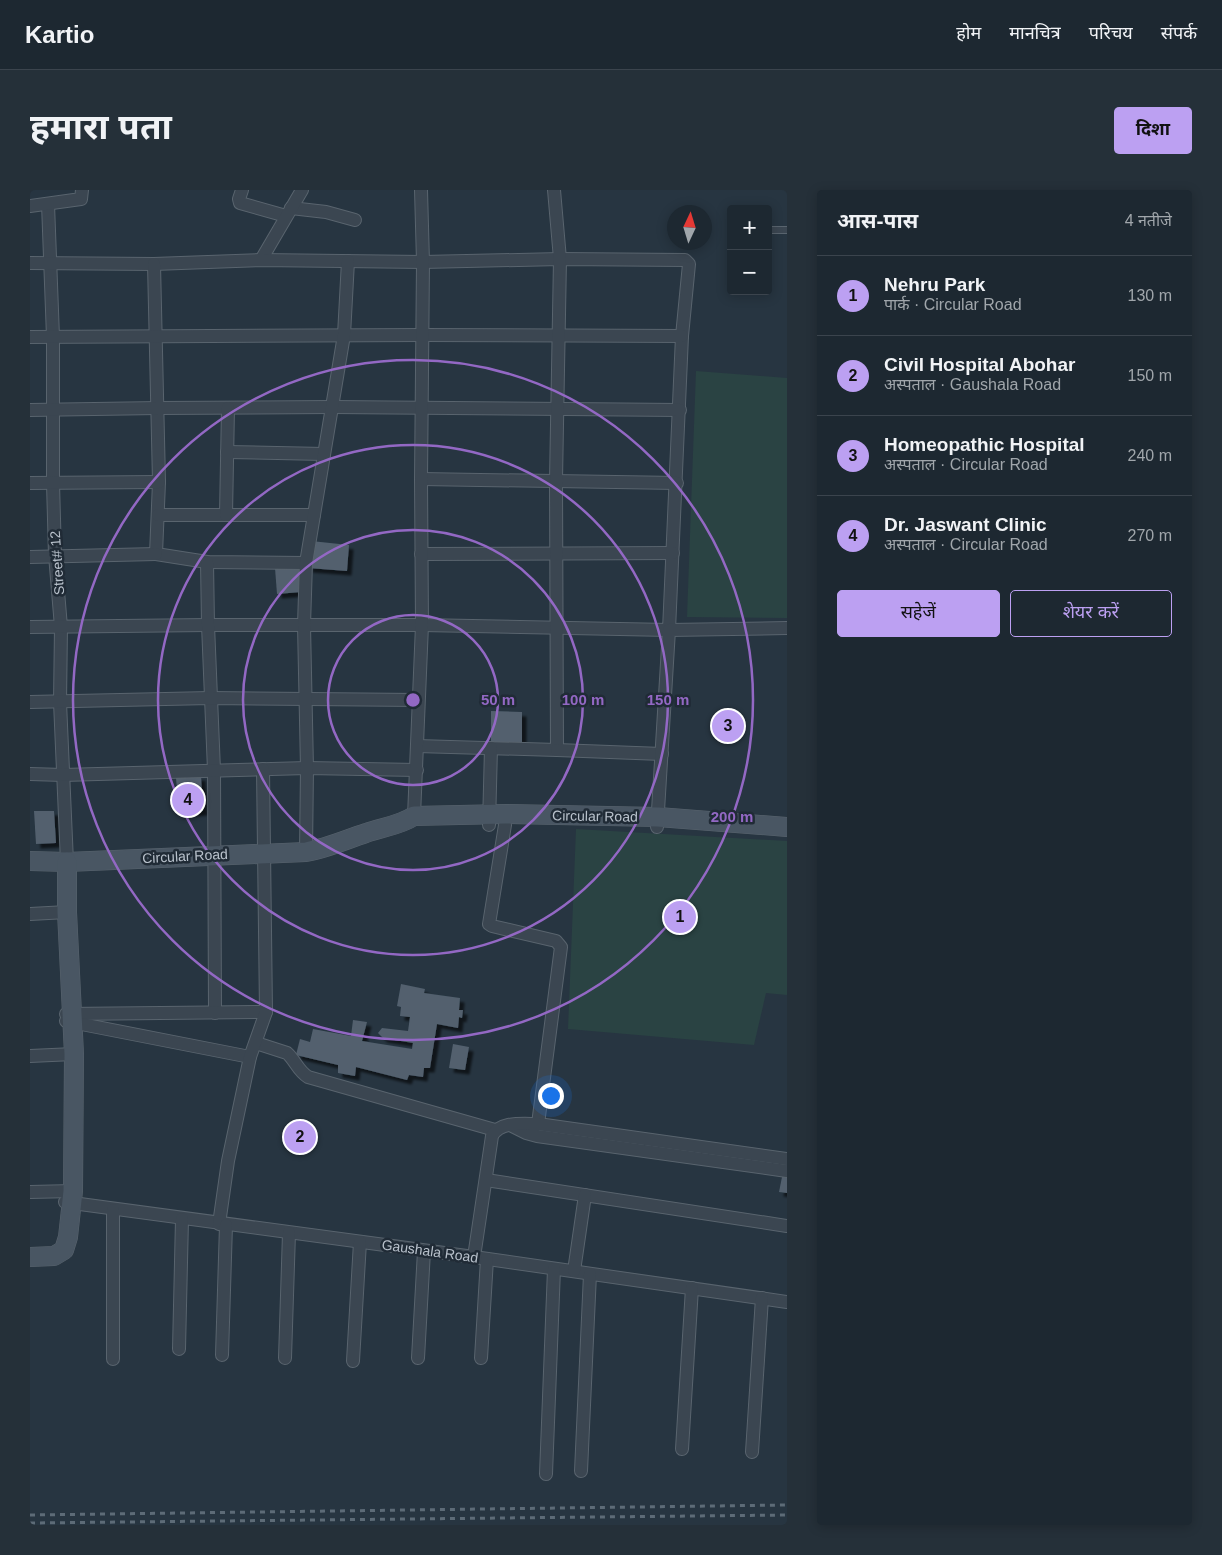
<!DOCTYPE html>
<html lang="hi">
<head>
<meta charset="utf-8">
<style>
	body { margin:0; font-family:Arial,"Noto Sans Devanagari",sans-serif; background:#253039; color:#f1f3f6 }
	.controls { position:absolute; right:15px; top:15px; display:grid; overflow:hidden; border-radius:5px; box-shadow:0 2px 12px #0003 }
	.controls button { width:45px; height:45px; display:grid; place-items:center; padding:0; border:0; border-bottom:1px solid #3b444d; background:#1d2831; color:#f1f3f6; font:25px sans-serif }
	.compass { position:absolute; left:637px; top:15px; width:45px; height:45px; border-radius:50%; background:#1d2831; box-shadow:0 2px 12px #0003; rotate:4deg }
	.you { position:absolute; left:520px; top:905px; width:18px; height:18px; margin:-12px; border:4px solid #fff; border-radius:50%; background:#1a73e8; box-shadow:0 0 0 8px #1a73e833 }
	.badge { display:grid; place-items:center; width:32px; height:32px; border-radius:50%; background:#bca0f2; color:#111; font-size:16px; font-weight:700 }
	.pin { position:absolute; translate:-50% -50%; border:2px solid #fff; box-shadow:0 1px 5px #0006 }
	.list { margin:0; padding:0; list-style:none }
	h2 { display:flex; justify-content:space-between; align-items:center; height:65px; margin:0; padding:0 20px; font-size:21px }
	h2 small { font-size:16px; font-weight:400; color:#a0a6ab }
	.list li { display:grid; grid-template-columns:32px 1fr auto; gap:15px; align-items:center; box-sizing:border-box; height:80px; padding:0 20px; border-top:1px solid #3b444d }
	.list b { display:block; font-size:19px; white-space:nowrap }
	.list p { margin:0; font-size:16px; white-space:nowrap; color:#a0a6ab }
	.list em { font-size:16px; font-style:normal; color:#a0a6ab }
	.actions { display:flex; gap:10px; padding:15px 20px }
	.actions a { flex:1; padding:11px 0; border:1px solid #bca0f2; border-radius:5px; text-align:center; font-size:18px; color:#bca0f2 }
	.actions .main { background:#bca0f2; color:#111 }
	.map { position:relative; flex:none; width:757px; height:1335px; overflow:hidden; border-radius:5px }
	header { display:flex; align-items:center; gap:30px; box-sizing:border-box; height:70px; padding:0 25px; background:#1d2831; border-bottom:1px solid #3b444d }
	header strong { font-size:24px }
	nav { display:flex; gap:28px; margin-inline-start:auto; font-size:18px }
	.intro { display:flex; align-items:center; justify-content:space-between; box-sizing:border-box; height:120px; padding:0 30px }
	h1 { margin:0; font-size:35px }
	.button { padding:12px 22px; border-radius:5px; background:#bca0f2; color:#111; font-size:18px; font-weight:700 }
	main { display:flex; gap:30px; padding:0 30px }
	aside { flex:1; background:#1d2831; border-radius:5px; box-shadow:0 2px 12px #0003 }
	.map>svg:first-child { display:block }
	.green { fill:#2a4343 }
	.building { fill:#52606e; filter:url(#shadow) }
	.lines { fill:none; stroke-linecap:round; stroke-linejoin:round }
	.lane-casing { stroke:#59646e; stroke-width:8 }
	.street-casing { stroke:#59646e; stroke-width:14 }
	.secondary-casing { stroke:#59646e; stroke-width:20 }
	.lane { stroke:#3b4651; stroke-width:6 }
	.street { stroke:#3b4651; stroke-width:12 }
	.secondary { stroke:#495663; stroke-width:19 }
	.rail { stroke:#5d6b77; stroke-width:3; stroke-dasharray:5 5; stroke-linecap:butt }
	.ring { fill:none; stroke:#9368c4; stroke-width:2.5 }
	.labels { text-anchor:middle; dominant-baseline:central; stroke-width:5; stroke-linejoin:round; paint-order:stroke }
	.street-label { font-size:14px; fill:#b8c1cb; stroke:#202b36 }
	.centre { fill:#9368c4; stroke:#202b36; stroke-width:2.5 }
	.ring-label { font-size:15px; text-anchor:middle; font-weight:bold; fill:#9368c4; stroke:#202b36; stroke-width:5; stroke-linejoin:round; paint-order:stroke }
</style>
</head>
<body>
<header>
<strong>Kartio</strong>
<nav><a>होम</a><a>मानचित्र</a><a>परिचय</a><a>संपर्क</a></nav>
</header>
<div class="intro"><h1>हमारा पता</h1><a class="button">दिशा</a></div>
<main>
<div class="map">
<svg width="757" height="1335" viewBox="0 0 757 1335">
	<defs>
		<filter id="shadow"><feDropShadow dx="4.5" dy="4.5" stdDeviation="1" flood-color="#0009"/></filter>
	</defs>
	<rect width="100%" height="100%" fill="#273541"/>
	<!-- green -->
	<g class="green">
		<path d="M666,181L757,188V428L657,427Z"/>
		<path d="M546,639L757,651V805L736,803L724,855L538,839Z"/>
	</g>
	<!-- building -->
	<g class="building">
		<path d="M281,351L319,355L317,381L278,378Z"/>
		<path d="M269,376L271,402L247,404L245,378Z"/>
		<path d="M461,521L492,522V552H461Z"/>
		<path d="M171,586L173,621L149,623L146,588Z"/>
		<path d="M4,621H24L26,653L6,654Z"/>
		<path d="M371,794L395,799L394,803L430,808L429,820H433L432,828L429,827L428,838L407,834L400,878H394L393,887L379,885L377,890L326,877L325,886L308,883V875L266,865L270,849L280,852L283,839L321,846L323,830L337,832L332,851L382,859L383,853L353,848L348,843L352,838L378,841L380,827L370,826L371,817L367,816Z"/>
		<path d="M423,854L439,857L435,880L419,878Z"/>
		<path d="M752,987H757V1003L749,1002Z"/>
	</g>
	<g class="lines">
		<defs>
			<path id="lane" d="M738,40H757"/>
			<g id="street">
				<path d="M212,0L209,9L210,13L256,26"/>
				<path d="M18,14L23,147V293L25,365L31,437L30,512L37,672"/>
				<path d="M0,16L51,9L52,0"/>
				<path d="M261,18L296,22L325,30"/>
				<path d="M231,70L272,0"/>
				<path d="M0,73L124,74L231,70L393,72L530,69L655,70L659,74L652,146L639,440L392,435H178L0,437"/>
				<path d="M124,74L129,292L126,364L177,372L276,373"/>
				<path d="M0,147L392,145L652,146"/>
				<path d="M0,220L128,218L303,217L650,220"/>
				<path d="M197,262L294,264"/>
				<path d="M391,289L647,293"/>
				<path d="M0,293L129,292"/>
				<path d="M128,325H284"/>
				<path d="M196,325L198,218"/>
				<path d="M391,364L643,363"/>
				<path d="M0,367L126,364"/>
				<path d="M177,372L178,435L184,580L185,823"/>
				<path d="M0,512L180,508L388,510"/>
				<path d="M387,556L527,560L526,290L530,69L524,0"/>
				<path d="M527,560L632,564"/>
				<path d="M0,584L33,585L277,578L387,580"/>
				<path d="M384,626L392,435L391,289L393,72L391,0"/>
				<path d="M459,635L461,558"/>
				<path d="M475,635L459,734L462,736L526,751L531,757L508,934"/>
				<path d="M627,637L639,440L757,438"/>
				<path d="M276,662L277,578L274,435L276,373L314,145L318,71"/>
				<path d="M0,724L37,722"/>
				<path d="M36,824L236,822"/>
				<path d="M36,831L220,867"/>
				<path d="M226,853L257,863C265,870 268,881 278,887L465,940"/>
				<path d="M0,866L44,864"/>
				<path d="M482,936L496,943L507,946L757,981"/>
				<path d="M456,990L757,1036"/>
				<path d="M0,1002L43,1001"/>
				<path d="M35,1012L444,1067L757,1112"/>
				<path d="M83,1020V1169"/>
				<path d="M189,1034L198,971L220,867L236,822L233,579"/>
				<path d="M444,1067L462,946C470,931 492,934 508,934L757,969"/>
				<path d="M544,1081L555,1005"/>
				<path d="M149,1159L152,1029"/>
				<path d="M192,1165L196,1035"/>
				<path d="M255,1168L259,1043"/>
				<path d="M388,1168L394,1061"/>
				<path d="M451,1168L457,1069"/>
				<path d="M323,1171L330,1052"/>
				<path d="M652,1259L662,1098"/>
				<path d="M722,1262L732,1108"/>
				<path d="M551,1281L560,1084"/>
				<path d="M516,1284L524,1079"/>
			</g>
			<g id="secondary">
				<path d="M0,671L37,672L276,662C297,658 315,650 336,643C352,637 369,636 384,626L475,624L628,627L757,637"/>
				<path d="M0,1067L24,1066L34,1060L38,1047L43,1001L44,864L37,722V672"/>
			</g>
		</defs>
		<!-- lane casing -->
		<use href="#lane" class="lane-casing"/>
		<!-- street casing -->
		<use href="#street" class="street-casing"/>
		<!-- secondary casing -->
		<use href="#secondary" class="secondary-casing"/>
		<!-- lane -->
		<use href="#lane" class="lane"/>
		<!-- street -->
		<use href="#street" class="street"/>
		<!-- secondary -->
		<use href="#secondary" class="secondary"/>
		<!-- rail -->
		<g class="rail">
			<path d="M0,1325L757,1315"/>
			<path d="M0,1333L757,1325"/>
		</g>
	</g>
	<!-- distance rings -->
	<g class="ring">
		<circle cx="383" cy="510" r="85"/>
		<circle cx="383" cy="510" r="170"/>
		<circle cx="383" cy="510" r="255"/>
		<circle cx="383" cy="510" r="340"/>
	</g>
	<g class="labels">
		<!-- street labels -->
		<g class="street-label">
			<text transform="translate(27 373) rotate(-94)">Street# 12</text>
			<text transform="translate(565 626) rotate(1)">Circular Road</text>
			<text transform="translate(155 666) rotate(-3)">Circular Road</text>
			<text transform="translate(400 1061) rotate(8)">Gaushala Road</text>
		</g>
	</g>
	<circle cx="383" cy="510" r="8" class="centre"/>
	<g class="ring-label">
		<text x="468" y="515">50 m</text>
		<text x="553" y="515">100 m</text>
		<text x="638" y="515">150 m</text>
		<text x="702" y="632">200 m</text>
	</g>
</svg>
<div class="controls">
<button>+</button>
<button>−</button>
</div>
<svg class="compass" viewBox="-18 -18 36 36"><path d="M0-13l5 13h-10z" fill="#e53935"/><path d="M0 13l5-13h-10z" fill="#a0a6ab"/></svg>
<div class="you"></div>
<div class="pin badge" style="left:650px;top:727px">1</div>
<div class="pin badge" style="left:270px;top:947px">2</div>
<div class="pin badge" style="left:698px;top:536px">3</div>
<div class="pin badge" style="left:158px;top:610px">4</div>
</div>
<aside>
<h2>आस-पास<small>4 नतीजे</small></h2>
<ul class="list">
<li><span class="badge">1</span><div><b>Nehru Park</b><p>पार्क · Circular Road</p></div><em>130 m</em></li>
<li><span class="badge">2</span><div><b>Civil Hospital Abohar</b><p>अस्पताल · Gaushala Road</p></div><em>150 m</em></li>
<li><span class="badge">3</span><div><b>Homeopathic Hospital</b><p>अस्पताल · Circular Road</p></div><em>240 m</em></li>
<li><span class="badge">4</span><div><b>Dr. Jaswant Clinic</b><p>अस्पताल · Circular Road</p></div><em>270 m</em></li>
</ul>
<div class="actions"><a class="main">सहेजें</a><a>शेयर करें</a></div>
</aside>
</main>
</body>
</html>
